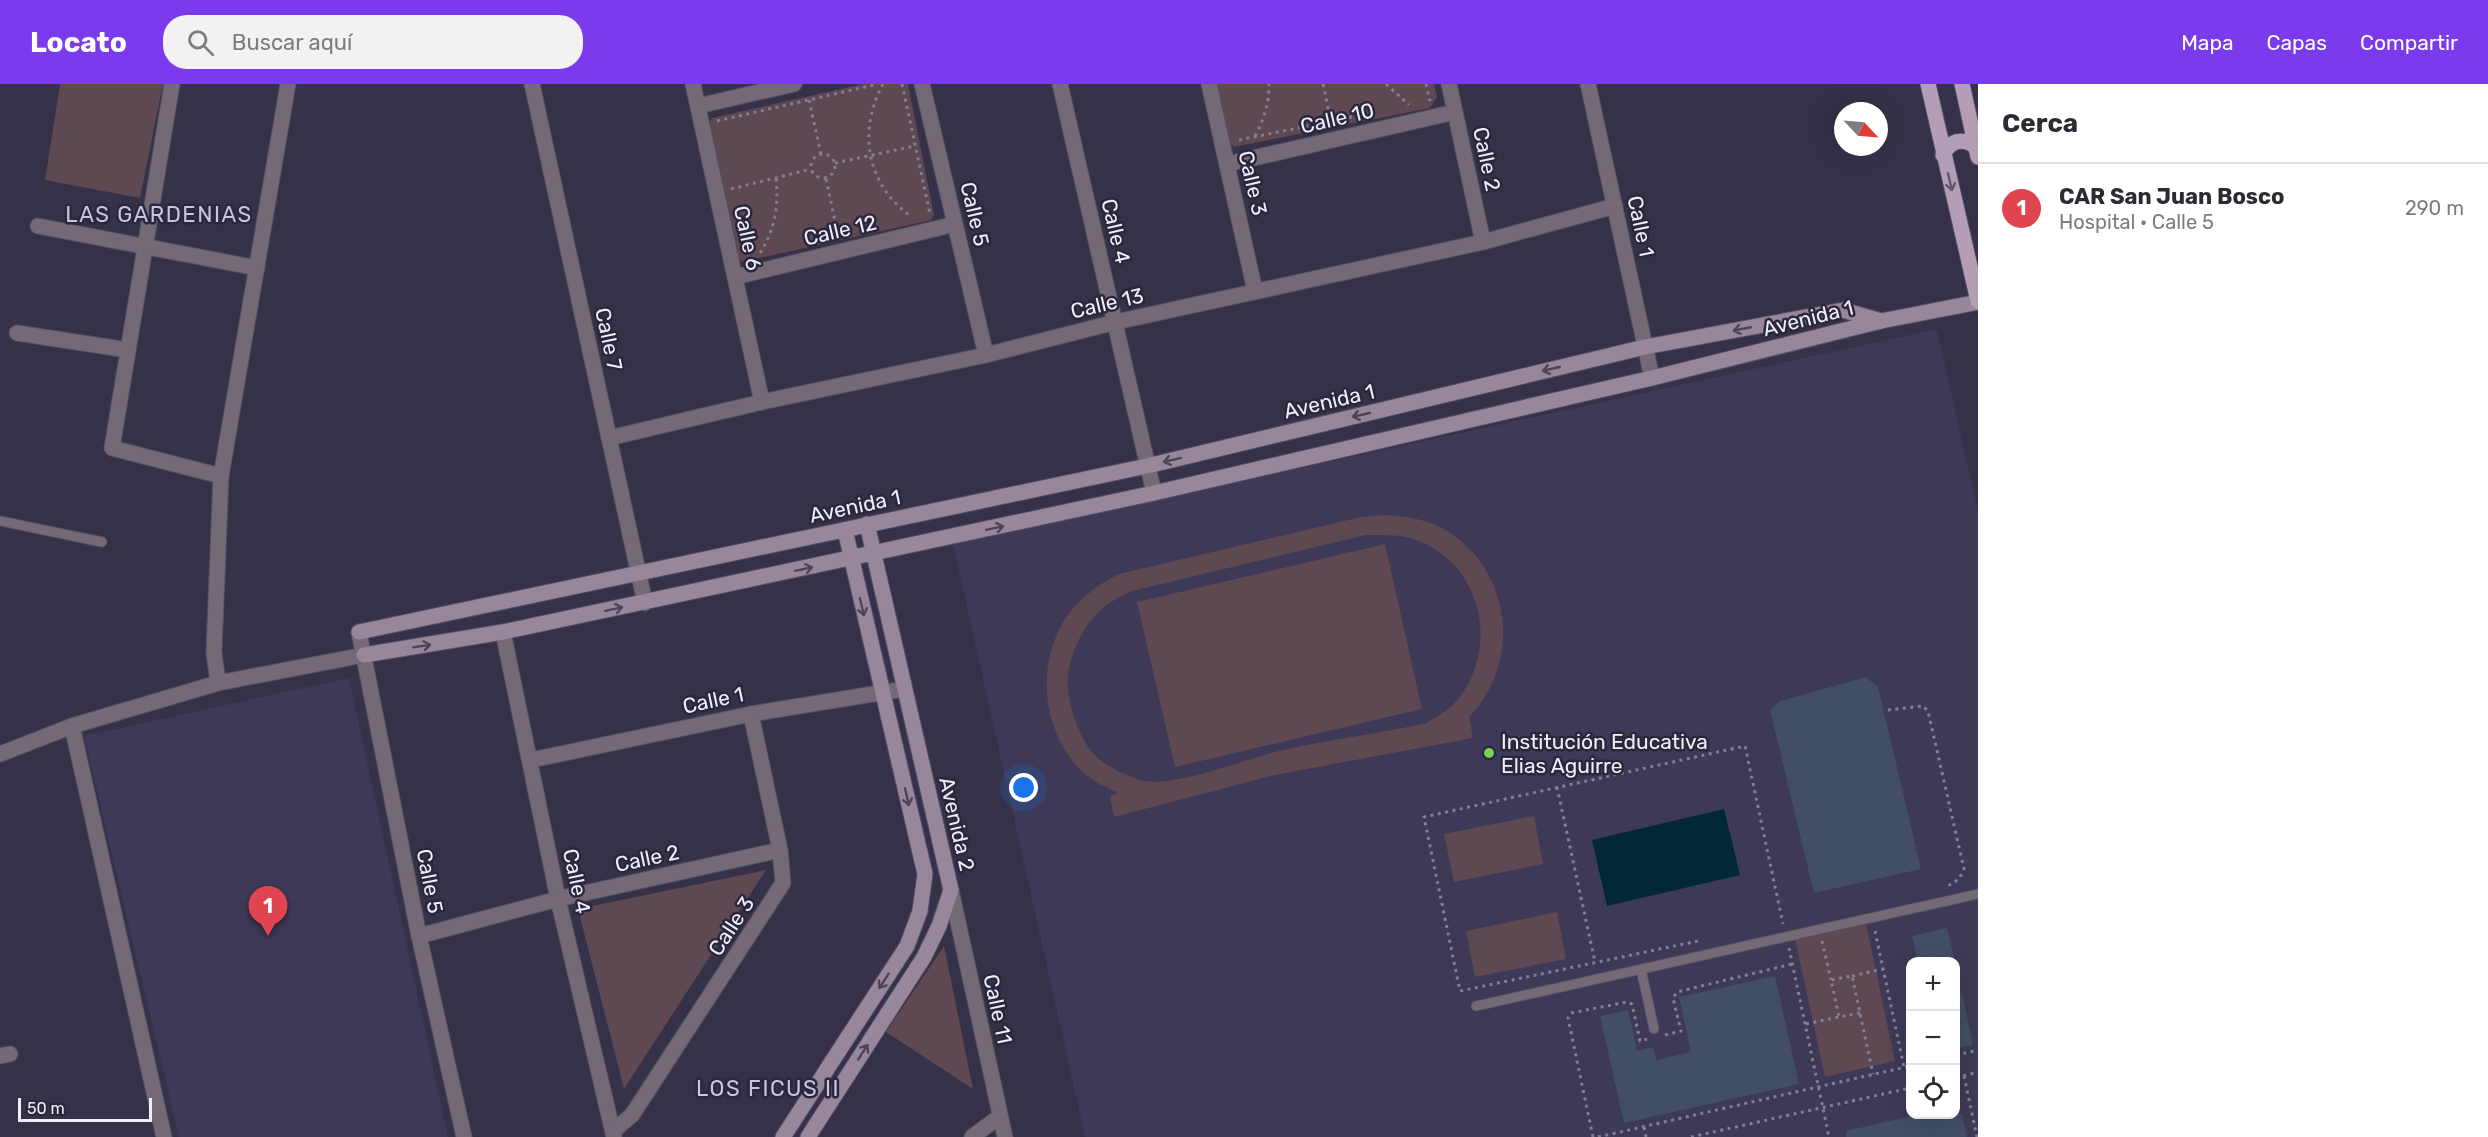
<!DOCTYPE html>
<html lang="es">
<head>
<meta charset="utf-8">
<style>
	body { margin:0; font-family:Rubik,sans-serif; background:#f2f2f3; color:#2b2b33 }
	.controls { position:absolute; right:18px; bottom:18px; display:grid; overflow:hidden; border-radius:12px; box-shadow:0 6px 24px #0002 }
	.controls button { width:54px; height:54px; display:grid; place-items:center; padding:0; border:0; border-bottom:2px solid #e1e1e2; background:#fff; color:#2b2b33; font:30px sans-serif }
	.compass { position:absolute; left:1834px; top:18px; width:54px; height:54px; border-radius:50%; background:#fff; box-shadow:0 6px 24px #0002; rotate:116deg }
	.scale { position:absolute; left:18px; bottom:15px; width:134px; box-sizing:border-box; padding-left:6px; border:3px solid #f0eefd; border-top:0; font-size:16px; line-height:21px; white-space:nowrap; color:#f0eefd; -webkit-text-stroke:4px #2b273d; paint-order:stroke }
	.you { position:absolute; left:1024px; top:704px; width:21px; height:21px; margin:-15px; border:4px solid #fff; border-radius:50%; background:#1a73e8; box-shadow:0 0 0 9px #1a73e833 }
	.badge { display:grid; place-items:center; width:39px; height:39px; border-radius:50%; background:#7c3aed; color:#fff; font-size:20px; font-weight:700 }
	.pin { position:absolute; translate:-50% -50px; filter:drop-shadow(0 2px 3px #0008) }
	.pin::after { content:''; position:absolute; top:32px; width:21px; height:18px; background:inherit; clip-path:polygon(0 0,100% 0,50% 100%) }
	.list { margin:0; padding:0; list-style:none }
	h2 { display:flex; justify-content:space-between; align-items:center; height:78px; margin:0; padding:0 24px; font-size:26px }
	h2 small { font-size:20px; font-weight:400; color:#7c7c81 }
	.list li { display:grid; grid-template-columns:39px 1fr auto; gap:18px; align-items:center; box-sizing:border-box; height:90px; padding:0 24px; border-top:2px solid #e1e1e2 }
	.list b { display:block; font-size:22px; white-space:nowrap }
	.list p { margin:0; font-size:20px; white-space:nowrap; color:#7c7c81 }
	.list em { font-size:20px; font-style:normal; color:#7c7c81 }
	.icon { flex:none; width:33px; height:33px; fill:none; stroke:currentColor; stroke-width:2; stroke-linecap:round; stroke-linejoin:round }
	.map { position:relative; flex:none; width:1978px; height:1053px; overflow:hidden }
	header { display:flex; align-items:center; gap:36px; box-sizing:border-box; height:84px; padding:0 30px; background:#7c3aed; color:#fff }
	header strong { font-size:28px }
	nav { display:flex; gap:33px; margin-inline-start:auto; font-size:21px }
	.search { width:420px; height:54px; background:#f2f2f3; display:flex; align-items:center; gap:15px; box-sizing:border-box; padding:0 21px; border-radius:24px; color:#7c7c81; font-size:22px }
	main { display:flex }
	aside { flex:1; background:#fff }
	.map>svg:first-child { display:block }
	.built { fill:#3e3956; fill-rule:evenodd }
	.green { fill:#5e4851; fill-rule:evenodd }
	.water { fill:#022736 }
	.building { fill:#414e64 }
	.lines { fill:none; stroke-linecap:round; stroke-linejoin:round }
	.lane-casing { stroke:#534f65; stroke-width:11 }
	.street-casing { stroke:#534f65; stroke-width:17 }
	.secondary-casing { stroke:#534f65; stroke-width:17 }
	.primary-casing { stroke:#534f65; stroke-width:17 }
	.path { stroke:#827f92; stroke-width:3; stroke-dasharray:3 4.5; stroke-linecap:butt }
	.lane { stroke:#746a76; stroke-width:9 }
	.street { stroke:#746a76; stroke-width:15 }
	.secondary { stroke:#98879a; stroke-width:15 }
	.primary { stroke:#b39eb6; stroke-width:15 }
	.oneway { stroke:#61576d }
	.oneway2 { stroke:#4c4459 }
	.poi-dot { fill:#79d157; stroke:#2b273d; stroke-width:2 }
	.labels { text-anchor:middle; dominant-baseline:central; stroke-width:5; stroke-linejoin:round; paint-order:stroke }
	.street-label { font-size:21px; fill:#f0eefd; stroke:#2b273d }
	.poi-label { font-size:21px; fill:#f0eefd; stroke:#2b273d; text-anchor:start }
	.neighbourhood-label { font-size:22px; letter-spacing:1.5px; fill:#c8c4e1; stroke:#2b273d }
</style>
</head>
<body>
<header>
<strong>Locato</strong>
<div class="search"><svg class="icon" aria-label="search" viewBox="0 0 24 24"><circle cx="10" cy="10" r="6"/><path d="M15 15l6 6"/></svg>Buscar aquí</div>
<nav><a>Mapa</a><a>Capas</a><a>Compartir</a></nav>
</header>
<main>
<div class="map">
<svg width="1978" height="1053" viewBox="0 0 1978 1053">
	<rect width="100%" height="100%" fill="#353148"/>
	<!-- built -->
	<g class="built">
		<path d="M1937,245L1978,428V1053H1085L953,460ZM1910,878H1956V1030H1910Z"/>
		<path d="M349,594L448,1053H179L84,652Z"/>
	</g>
	<!-- green -->
	<g class="green">
		<path d="M60,0H163L140,114L45,96Z"/>
		<path d="M863,0H908L934,131L931,136L742,178L736,172L709,40L712,34Z"/>
		<path d="M1215,0H1434L1437,13L1430,24L1234,63L1229,59Z"/>
		<path d="M1386,431C1407,432 1429,436 1447,447C1512,487 1522,578 1469,633L1473,654L1275,691L1114,733L1110,712L1118,709C1107,704 1096,699 1086,691C1044,654 1035,589 1062,540C1074,518 1097,501 1119,490L1361,433ZM1366,451C1383,451 1400,450 1416,456C1481,480 1500,560 1459,614C1451,625 1438,632 1427,639C1379,650 1330,655 1283,666C1248,674 1177,703 1145,697C1132,694 1111,685 1100,676C1078,658 1063,611 1069,584C1078,547 1097,521 1132,507Z"/>
		<path d="M1385,460L1422,625L1175,683L1137,518Z"/>
		<path d="M1534,732L1543,780L1454,798L1444,750Z"/>
		<path d="M766,786L624,1005L578,825Z"/>
		<path d="M1557,828L1566,875L1475,893L1466,847Z"/>
		<path d="M1866,840L1895,977L1825,993L1795,855Z"/>
		<path d="M944,862L973,1005L886,948Z"/>
	</g>
	<!-- water -->
	<path class="water" d="M1724,725L1740,791L1607,822L1592,756Z"/>
	<!-- building -->
	<g class="building">
		<path d="M1866,593L1878,603L1921,785L1814,809L1770,626L1780,617Z"/>
		<path d="M1947,844L1955,878H1918L1912,852Z"/>
		<path d="M1775,892L1799,1000L1624,1039L1600,932L1628,926L1637,967L1653,963L1656,976L1691,968L1679,913Z"/>
		<path d="M1962,909L1973,961L1956,964V910Z"/>
		<path d="M1919,1030H1962L1967,1053H1846V1047Z"/>
	</g>
	<g class="lines">
		<defs>
			<g id="lane">
				<path d="M0,437L102,458"/>
				<path d="M1641,885L1654,945"/>
				<path d="M1476,922L1978,810"/>
			</g>
			<g id="street">
				<path d="M172,0L112,364L221,392"/>
				<path d="M532,0L645,519"/>
				<path d="M693,0L762,318"/>
				<path d="M922,0L986,271"/>
				<path d="M1060,0L1154,409"/>
				<path d="M1209,0L1255,207"/>
				<path d="M1449,0L1483,158"/>
				<path d="M1588,0L1652,294"/>
				<path d="M698,22L794,0"/>
				<path d="M1227,80L1455,28"/>
				<path d="M38,142L257,184"/>
				<path d="M735,193L955,140"/>
				<path d="M17,249L128,266"/>
				<path d="M609,354L762,318L986,271L1116,238L1483,158L1615,122"/>
				<path d="M359,548L419,852L464,1053"/>
				<path d="M503,548L558,815L614,1053"/>
				<path d="M218,599L214,568L221,392L288,0"/>
				<path d="M72,642L164,1053"/>
				<path d="M0,670L72,642L218,599L364,571"/>
				<path d="M531,676L751,630L904,605"/>
				<path d="M951,806L1005,1053"/>
				<path d="M419,852L558,815L780,766"/>
				<path d="M0,972L10,970"/>
				<path d="M613,1047L632,1031L783,799L780,766L751,630"/>
				<path d="M972,1053L1000,1032"/>
			</g>
			<g id="secondary">
				<path d="M359,548L1147,382L1645,263L1843,226L1881,237"/>
				<path d="M364,571L503,548L1154,409L1652,294L1881,237L1978,218"/>
				<path d="M783,1053L907,862L920,827L925,790L845,446"/>
				<path d="M808,1053L924,873L939,842L951,806L867,440"/>
			</g>
			<g id="primary">
				<path d="M1928,0L1978,217"/>
				<path d="M1962,0L1978,73"/>
				<path d="M1943,71C1950,56 1963,53 1976,63"/>
			</g>
		</defs>
		<!-- lane casing -->
		<use href="#lane" class="lane-casing"/>
		<!-- street casing -->
		<use href="#street" class="street-casing"/>
		<!-- secondary casing -->
		<use href="#secondary" class="secondary-casing"/>
		<!-- primary casing -->
		<use href="#primary" class="primary-casing"/>
		<!-- path -->
		<g class="path">
			<path d="M883,0C857,48 867,102 912,133"/>
			<path d="M902,0L930,130"/>
			<path d="M1323,0L1331,37"/>
			<path d="M1386,0L1409,21"/>
			<path d="M1426,0L1430,17"/>
			<path d="M809,16L821,70"/>
			<path d="M717,37L878,0"/>
			<path d="M1255,52C1264,35 1269,20 1269,0"/>
			<path d="M1239,56L1361,31"/>
			<circle cx="823" cy="82" r="12"/>
			<path d="M835,79L915,62"/>
			<path d="M826,95L838,151"/>
			<path d="M731,105L811,85"/>
			<path d="M760,169C775,145 779,122 776,94"/>
			<path d="M1888,626L1923,622L1928,627L1964,785L1959,795L1948,802"/>
			<path d="M1557,703L1595,878"/>
			<path d="M1875,847L1904,983"/>
			<path d="M1698,857L1460,907L1424,733L1745,662L1783,840"/>
			<path d="M1822,857L1831,896"/>
			<path d="M1789,864L1829,1053"/>
			<path d="M1852,892L1883,885"/>
			<path d="M1860,929L1839,933L1831,896L1852,892L1873,990"/>
			<path d="M1806,940L1839,933"/>
			<path d="M1665,951L1681,947L1673,914L1677,908L1792,880"/>
			<path d="M1956,971L1978,966"/>
			<path d="M1964,992L1977,1053"/>
			<path d="M1956,994L1978,988"/>
			<path d="M1644,1043L1646,1053"/>
			<path d="M1593,1053L1568,934L1571,929L1627,918L1632,920L1640,957L1647,955"/>
			<path d="M1598,1053L1910,982"/>
			<path d="M1691,1053L1910,1004"/>
		</g>
		<!-- lane -->
		<use href="#lane" class="lane"/>
		<!-- street -->
		<use href="#street" class="street"/>
		<!-- secondary -->
		<use href="#secondary" class="secondary"/>
		<!-- primary -->
		<use href="#primary" class="primary"/>
	</g>
	<!-- one-way arrows -->
	<defs><path id="oneway-shaft" d="M-6 0H5M1.5-3L5.5 0L1.5 3" fill="none" stroke-width="1.6" stroke-linecap="round" stroke-linejoin="round" transform="scale(1.5)"/></defs>
	<use class="oneway" href="#oneway-shaft" transform="translate(1950 98) rotate(77)"/>
	<g class="oneway2">
		<use href="#oneway-shaft" transform="translate(1742 245) rotate(169)"/>
		<use href="#oneway-shaft" transform="translate(1551 285) rotate(167)"/>
		<use href="#oneway-shaft" transform="translate(1361 331) rotate(167)"/>
		<use href="#oneway-shaft" transform="translate(1172 376) rotate(167)"/>
		<use href="#oneway-shaft" transform="translate(995 444) rotate(-12)"/>
		<use href="#oneway-shaft" transform="translate(804 485) rotate(-12)"/>
		<use href="#oneway-shaft" transform="translate(862 523) rotate(77)"/>
		<use href="#oneway-shaft" transform="translate(614 525) rotate(-12)"/>
		<use href="#oneway-shaft" transform="translate(422 562) rotate(-9)"/>
		<use href="#oneway-shaft" transform="translate(907 713) rotate(77)"/>
		<use href="#oneway-shaft" transform="translate(884 897) rotate(123)"/>
		<use href="#oneway-shaft" transform="translate(863 968) rotate(-57)"/>
	</g>
	<!-- markers -->
	<circle class="poi-dot" cx="1489" cy="669" r="6"/>
	<g class="labels">
		<!-- street labels -->
		<g class="street-label">
			<text transform="translate(1337 34) rotate(-13)">Calle 10</text>
			<text transform="translate(1487 75) rotate(78)">Calle 2</text>
			<text transform="translate(1253 99) rotate(77)">Calle 3</text>
			<text transform="translate(975 130) rotate(77)">Calle 5</text>
			<text transform="translate(1641 142) rotate(78)">Calle 1</text>
			<text transform="translate(840 146) rotate(-13)">Calle 12</text>
			<text transform="translate(1116 147) rotate(77)">Calle 4</text>
			<text transform="translate(748 154) rotate(78)">Calle 6</text>
			<text transform="translate(1107 219) rotate(-13)">Calle 13</text>
			<text transform="translate(1808 234) rotate(-14)">Avenida 1</text>
			<text transform="translate(609 255) rotate(78)">Calle 7</text>
			<text transform="translate(1329 317) rotate(-13)">Avenida 1</text>
			<text transform="translate(855 422) rotate(-12)">Avenida 1</text>
			<text transform="translate(713 616) rotate(-12)">Calle 1</text>
			<text transform="translate(957 740) rotate(77)">Avenida 2</text>
			<text transform="translate(647 774) rotate(-12)">Calle 2</text>
			<text transform="translate(430 797) rotate(79)">Calle 5</text>
			<text transform="translate(577 797) rotate(78)">Calle 4</text>
			<text transform="translate(731 842) rotate(-57)">Calle 3</text>
			<text transform="translate(998 925) rotate(78)">Calle 11</text>
		</g>
		<!-- poi labels -->
		<g class="poi-label">
			<text x="1501" y="657">Institución Educativa<tspan x="1501" dy="24">Elias Aguirre</tspan></text>
		</g>
		<!-- neighbourhood labels -->
		<g class="neighbourhood-label">
			<text x="159" y="130">LAS GARDENIAS</text>
			<text x="768" y="1004">LOS FICUS II</text>
		</g>
	</g>
</svg>
<div class="controls">
<button>+</button>
<button>−</button>
<button><svg class="icon" aria-label="locate" viewBox="0 0 24 24"><circle cx="12" cy="12" r="6"/><path d="M12 2v4M12 18v4M2 12h4M18 12h4"/></svg></button>
</div>
<svg class="compass" viewBox="-18 -18 36 36"><path d="M0-13l5 13h-10z" fill="#e53935"/><path d="M0 13l5-13h-10z" fill="#7c7c81"/></svg>
<div class="scale">50 m</div>
<div class="you"></div>
<div class="pin badge" style="left:268px;top:852px;background:#e0444e">1</div>
</div>
<aside>
<h2>Cerca<small></small></h2>
<ul class="list">
<li><span class="badge" style="background:#e0444e">1</span><div><b>CAR San Juan Bosco</b><p>Hospital · Calle 5</p></div><em>290 m</em></li>
</ul>
</aside>
</main>
</body>
</html>
